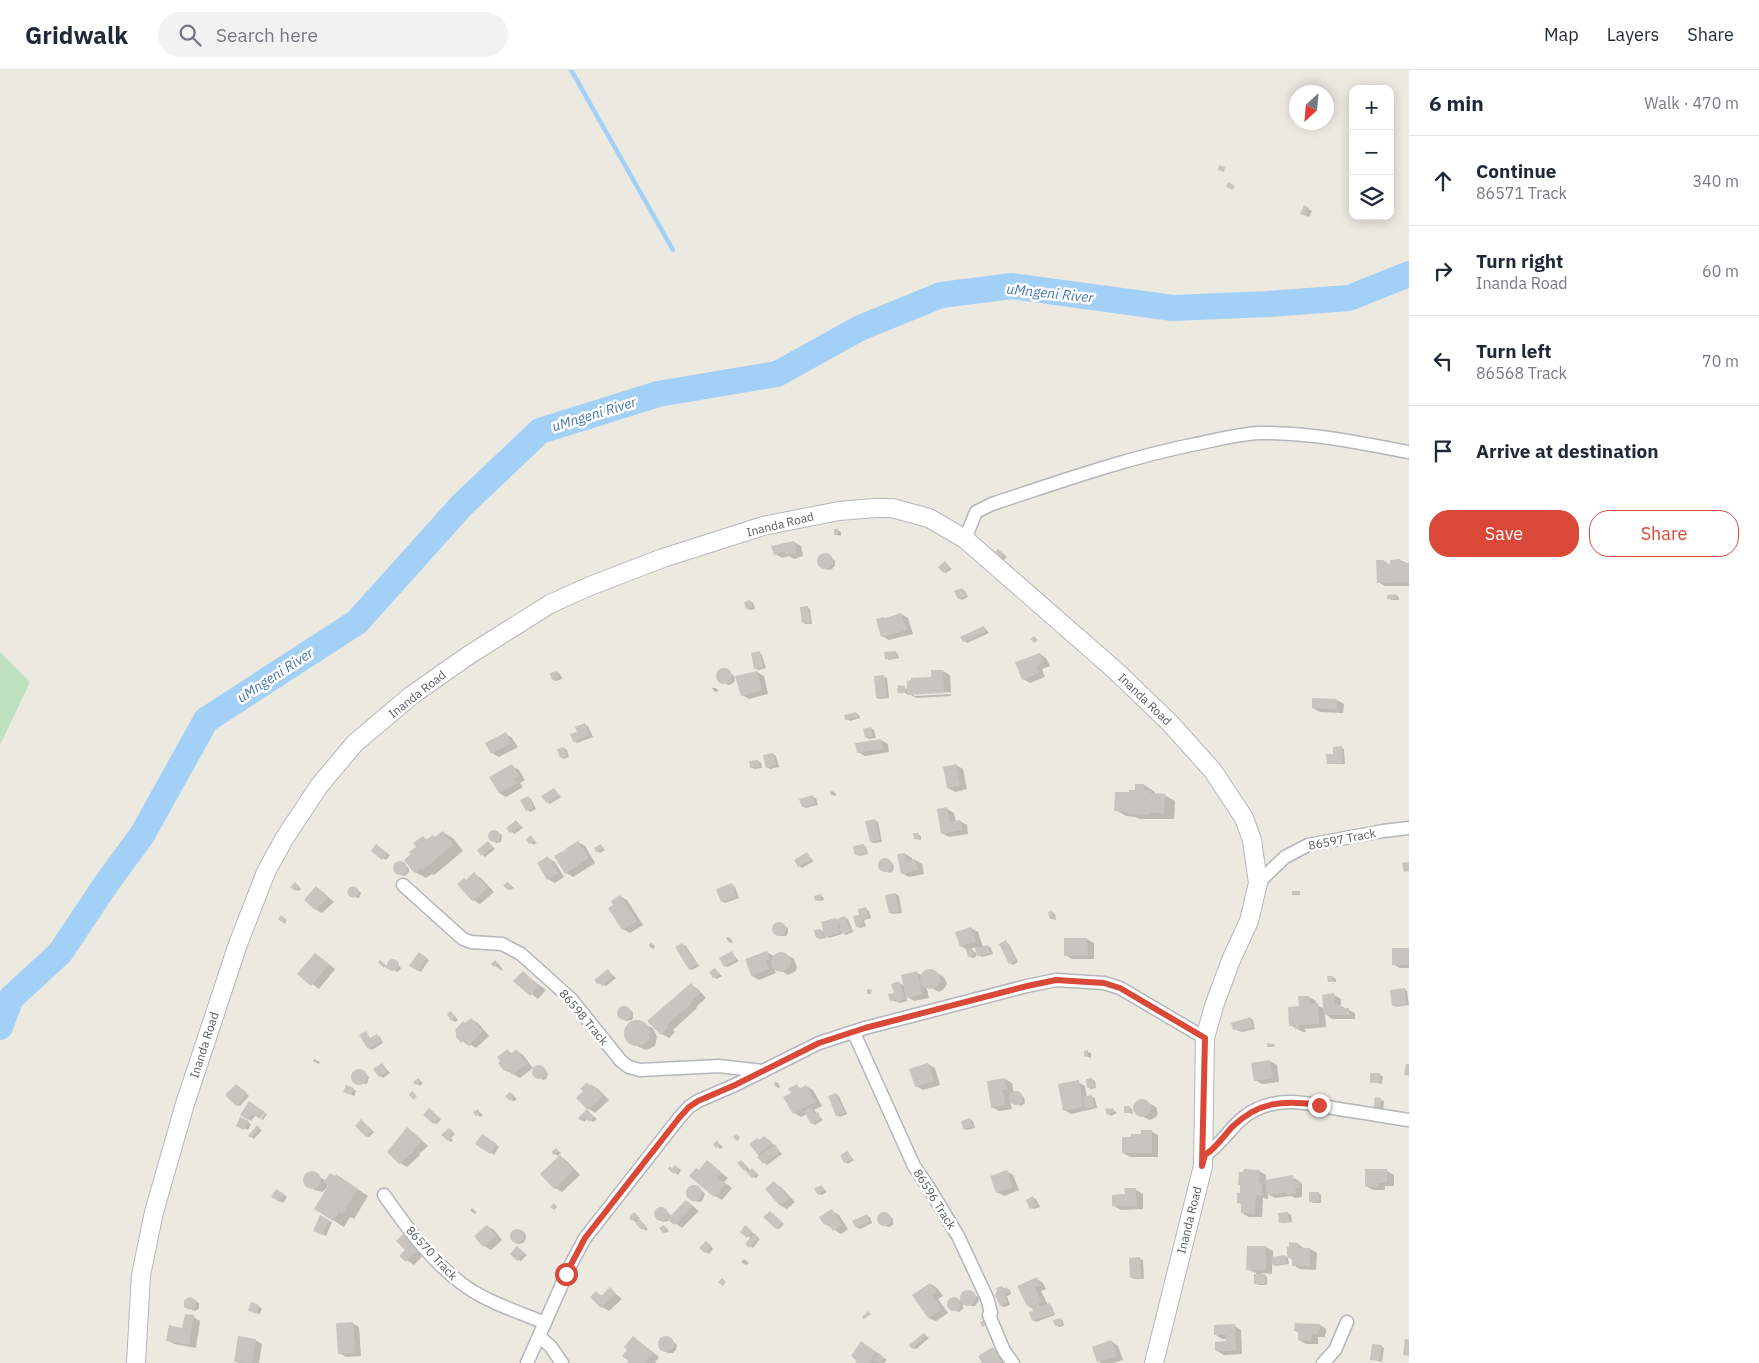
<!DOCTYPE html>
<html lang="en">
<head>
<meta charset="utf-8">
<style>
	body { margin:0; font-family:"IBM Plex Sans",sans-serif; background:#f2f2f3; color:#1f2937 }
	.controls { position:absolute; right:15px; top:15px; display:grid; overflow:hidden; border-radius:10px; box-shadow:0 2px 12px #0003 }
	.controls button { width:45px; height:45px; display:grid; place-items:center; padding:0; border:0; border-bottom:1px solid #e0e1e3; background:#fff; color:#1f2937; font:25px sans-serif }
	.compass { position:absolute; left:1289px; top:15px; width:45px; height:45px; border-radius:50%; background:#fff; box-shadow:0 2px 12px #0003; rotate:206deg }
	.stop { position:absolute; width:15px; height:15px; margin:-11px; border:4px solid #da4837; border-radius:50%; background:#fff }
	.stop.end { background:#da4837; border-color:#fff; box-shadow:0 1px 5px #0008 }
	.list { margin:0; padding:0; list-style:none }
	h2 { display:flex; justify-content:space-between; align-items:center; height:65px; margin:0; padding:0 20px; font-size:21px }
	h2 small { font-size:16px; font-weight:400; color:#747a83 }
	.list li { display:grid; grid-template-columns:32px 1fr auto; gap:15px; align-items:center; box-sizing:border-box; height:90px; padding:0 20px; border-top:1px solid #e0e1e3 }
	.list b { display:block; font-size:19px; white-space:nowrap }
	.list p { margin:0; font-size:16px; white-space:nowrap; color:#747a83 }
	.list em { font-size:16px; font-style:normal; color:#747a83 }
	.actions { display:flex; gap:10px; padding:15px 20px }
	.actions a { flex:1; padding:11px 0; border:1px solid #da4837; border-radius:20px; text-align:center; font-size:18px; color:#da4837 }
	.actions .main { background:#da4837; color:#fff }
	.icon { flex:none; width:28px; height:28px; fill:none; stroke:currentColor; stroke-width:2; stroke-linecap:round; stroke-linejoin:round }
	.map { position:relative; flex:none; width:1409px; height:1293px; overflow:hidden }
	header { display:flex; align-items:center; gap:30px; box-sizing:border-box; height:70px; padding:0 25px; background:#fff; border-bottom:1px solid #e0e1e3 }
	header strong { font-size:24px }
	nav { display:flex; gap:28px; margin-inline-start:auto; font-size:18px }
	.search { width:350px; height:45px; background:#f2f2f3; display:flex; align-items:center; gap:12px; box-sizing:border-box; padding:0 18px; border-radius:28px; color:#747a83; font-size:19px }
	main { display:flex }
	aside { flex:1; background:#fff }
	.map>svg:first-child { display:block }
	.green { fill:#bee1bf }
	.shadow { fill:#0003; fill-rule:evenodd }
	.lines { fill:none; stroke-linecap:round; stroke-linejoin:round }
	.stream { stroke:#a3d0f7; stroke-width:4.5 }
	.river { stroke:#a3d0f7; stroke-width:26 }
	.building { fill:#c8c5c0 }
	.street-casing { stroke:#b3b6ba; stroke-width:15 }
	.secondary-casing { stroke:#b4b7bc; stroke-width:20 }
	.street { stroke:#fff; stroke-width:12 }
	.secondary { stroke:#fff; stroke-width:18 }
	.route { stroke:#da4837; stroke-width:6 }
	.labels { text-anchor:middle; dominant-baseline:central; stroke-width:5; stroke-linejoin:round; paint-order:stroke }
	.street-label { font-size:12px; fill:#595c60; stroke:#fff }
	.water-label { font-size:14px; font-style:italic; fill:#4677b0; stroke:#fff }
</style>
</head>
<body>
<header>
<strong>Gridwalk</strong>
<div class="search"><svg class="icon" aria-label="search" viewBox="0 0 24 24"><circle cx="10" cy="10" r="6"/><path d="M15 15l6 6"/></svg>Search here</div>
<nav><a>Map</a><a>Layers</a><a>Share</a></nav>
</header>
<main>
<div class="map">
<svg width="1409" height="1293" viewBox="0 0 1409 1293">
	<rect width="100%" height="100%" fill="#ebe9e0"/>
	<!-- green -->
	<path class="green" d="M0,582L30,612L0,675Z"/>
	<!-- shadow -->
	<g class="shadow">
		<path d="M1305,137L1312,141L1309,147L1301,143Z"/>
		<path d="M838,460L841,462V466L835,464Z"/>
		<path d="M794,472L801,476L803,486L794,489L789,486L782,488L775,484Z"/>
		<path d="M1001,482L1007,487L1004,490L1001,489Z"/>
		<path d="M822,484H827L835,491V496L832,499L827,500L818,494L819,487Z"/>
		<path d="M1400,490L1409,494V516H1385L1378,512L1384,491L1390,495Z"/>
		<path d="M945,493L952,499L946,503L943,502Z"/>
		<path d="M962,519L965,521L968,527L962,530L959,528Z"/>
		<path d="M1396,525L1399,527V530H1392L1389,529Z"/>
		<path d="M750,531L753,533L755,539L750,540L747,538Z"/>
		<path d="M807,537L810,539L812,554H806L803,553Z"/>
		<path d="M901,544L908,548L913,564L889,570L882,566Z"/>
		<path d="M984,557L989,563L967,573L964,571Z"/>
		<path d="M895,582L898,584L899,588L889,590L886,588Z"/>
		<path d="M759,583L762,585L766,598L758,600L755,598Z"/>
		<path d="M1040,584L1046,588L1050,596L1042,599L1045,607L1030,613L1023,609Z"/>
		<path d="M727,600L734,606L735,611L732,614L728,615L719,610L718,604L721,601Z"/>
		<path d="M943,601L950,605L951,626L916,628L909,624L899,622V617L908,619ZM951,622V624L914,626V623Z"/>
		<path d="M557,602L560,604L562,609L556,611L553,610Z"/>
		<path d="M757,602L764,606L768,624L749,629L742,625Z"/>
		<path d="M883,607L887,608L889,628L880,629L877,628Z"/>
		<path d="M712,618H716L719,621L715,622Z"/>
		<path d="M1337,630L1344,634L1343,643L1320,642L1313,638Z"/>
		<path d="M856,643L859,645L860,648L850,651L846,649Z"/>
		<path d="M585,655L588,656L593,667L577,673L574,671Z"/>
		<path d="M871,658L874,660L876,668L869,669L866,667Z"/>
		<path d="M506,664L512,668L518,677L499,687L492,683Z"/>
		<path d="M881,670L888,674L889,682L865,686L858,682Z"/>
		<path d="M1341,677L1344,679L1345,694H1331L1328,693Z"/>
		<path d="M564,678L567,680L569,687L564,689L561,687Z"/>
		<path d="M773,684L776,686L779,697L770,699L767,697Z"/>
		<path d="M758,691L761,693L762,698L754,699L751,697Z"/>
		<path d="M956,695L963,699L967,719L955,722L948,718Z"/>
		<path d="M512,696L519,700L525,710L520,713L523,717L506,727L499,723Z"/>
		<path d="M1136,715H1144L1155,722V725H1164L1175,731L1174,749H1140L1135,747L1126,746L1116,740L1130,724L1136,721Z"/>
		<path d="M554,719L561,727L550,734L547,732Z"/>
		<path d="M832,721L835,723L837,726L831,725L830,722Z"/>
		<path d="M528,727L531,729L536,739L530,742L527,740Z"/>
		<path d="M813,727L816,728L818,735L806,738L803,737Z"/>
		<path d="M947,739L954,743L956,752L960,751L967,755L968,764L949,767L942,763Z"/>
		<path d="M875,750L878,752L882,772L874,773L871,772Z"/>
		<path d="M516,751L523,758L514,764L508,758Z"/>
		<path d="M493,761L502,765L501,772L496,773L489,767V765Z"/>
		<path d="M443,762L454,769L463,781L434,805L432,804L426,808L415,802L406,790L418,777L423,767L428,770L436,768Z"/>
		<path d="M918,764L921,766V770L915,769Z"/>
		<path d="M531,767L537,773L533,775L527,769Z"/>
		<path d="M488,772L495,779L485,787L478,780Z"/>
		<path d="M578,772L585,776L595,793L573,807L566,803Z"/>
		<path d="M863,775L866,777L868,784L859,786L856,784Z"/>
		<path d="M601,776L605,780L600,783L597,781Z"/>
		<path d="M379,778L390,785L386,790L373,781Z"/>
		<path d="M807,784L814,791L802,798L799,796Z"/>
		<path d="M905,784L912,788L913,791L915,790L922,794L924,804L909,807L902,803L898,785Z"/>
		<path d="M548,788L555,792L564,807L555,813L548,809Z"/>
		<path d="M885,789L892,793L894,796L893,801L890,803L881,799L879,793Z"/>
		<path d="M399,793L408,797L409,799V802L405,806L399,804L395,799L396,794Z"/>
		<path d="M474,804L481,808L494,822L480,834L473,830L459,814L467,811Z"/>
		<path d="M508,813L514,818L510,820L507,819Z"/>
		<path d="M732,815L735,817L739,828L725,833L722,831Z"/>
		<path d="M298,816L301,819L299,821L296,820Z"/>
		<path d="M317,818L323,822L334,832L322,843L315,839Z"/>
		<path d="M350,819L359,821L361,823L359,828L350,826L348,821Z"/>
		<path d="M896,824L899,826L902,843L893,844L890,843Z"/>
		<path d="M820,825L823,827L824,830L819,831L816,830Z"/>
		<path d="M620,826L627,830L643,855L630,863L623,859Z"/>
		<path d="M866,839L869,841L871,848L864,850L866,856L860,858L857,856L861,845Z"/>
		<path d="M1052,842L1055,844L1056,850L1051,849Z"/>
		<path d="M845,848L848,849L853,862L846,865L842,862V864L829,868L825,866L826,868L820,869L817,867L821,860L825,862L836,849L837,851Z"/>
		<path d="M777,854H781L788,858V863L786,866H781L774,862V856Z"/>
		<path d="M971,858L978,862L983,877L988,876L991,878L993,884L982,887L976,883V887L972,888L969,886L967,880L961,876ZM977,877L978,884L970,879Z"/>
		<path d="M728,867L731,869L733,872L731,873L728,871L726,868Z"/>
		<path d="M1087,869L1094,873V889H1072L1065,885Z"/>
		<path d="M1006,872L1009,874L1018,892L1013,895L1010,893Z"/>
		<path d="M651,873L654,875L655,877L653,879L650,877L649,875Z"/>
		<path d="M682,874L686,876L699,896L692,900L689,899Z"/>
		<path d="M1409,879V898H1400L1393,894Z"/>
		<path d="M767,882L775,887L778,884L787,885L794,889L797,897L796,901L788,905L773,896L776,903L759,910L752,906Z"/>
		<path d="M732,883L739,891L728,897L725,896Z"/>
		<path d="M316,884L335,899L319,919L299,904Z"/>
		<path d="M419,884L429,890L421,902L411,896Z"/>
		<path d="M394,890L401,898L399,901L397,902L390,897L388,899L380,892L383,893L388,897L392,891Z"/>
		<path d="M498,893L503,900L502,901L493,894Z"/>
		<path d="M715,900L722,906L717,909L714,907Z"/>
		<path d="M608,901L616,908L606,916L597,913Z"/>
		<path d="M926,901H934L944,907L947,914L943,920L939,922L926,915L929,928L914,931L906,926L907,931L900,933L891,930L899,913L905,916L916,902L923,906Z"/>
		<path d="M523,903L546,920L538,929L515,911Z"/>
		<path d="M1333,907L1336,909V912L1329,911Z"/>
		<path d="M691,915L698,919L706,928L696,937L697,938L673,960L675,962L669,968L662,964L649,951Z"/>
		<path d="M1404,919L1407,921L1409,935L1396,937L1393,935Z"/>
		<path d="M1334,925L1341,929V936L1355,943V949H1332L1325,944L1326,957L1305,959L1306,962H1303L1290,955L1300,937L1309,927L1316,931V935L1325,939Z"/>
		<path d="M627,938L633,942V948L632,950L626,951L620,947L619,941L621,939Z"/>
		<path d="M451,943L454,945L458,950L455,952L452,950Z"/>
		<path d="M1250,948L1253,950L1255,959L1242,962L1234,959Z"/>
		<path d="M471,949L478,953L489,966L476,978L471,975L469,976L457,967Z"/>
		<path d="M636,951L653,958L657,967L655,976L646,980L630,973L625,965L628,956Z"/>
		<path d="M366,963L371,969L377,965L380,967L383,973L372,980L369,978Z"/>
		<path d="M508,981L513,984L517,981L523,985L533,998L520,1008L505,1000Z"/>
		<path d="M1088,982L1091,983V988L1085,986Z"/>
		<path d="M314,989L320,992L319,994L313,991Z"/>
		<path d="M1270,991L1277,995L1279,1012L1262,1014L1255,1010Z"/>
		<path d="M382,994L390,1003L383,1008L380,1006Z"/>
		<path d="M928,994L935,998L940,1015L923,1020L916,1016Z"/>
		<path d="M538,996L545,999L548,1004L546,1009L543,1010L536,1006L534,999Z"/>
		<path d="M361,1000L369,1007L367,1014L355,1012L353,1005L354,1002Z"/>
		<path d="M1380,1005L1383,1006L1382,1014L1372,1012Z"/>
		<path d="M418,1009L423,1013L420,1016L417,1014Z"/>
		<path d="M1005,1009L1012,1013L1014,1024L1017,1023L1024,1027L1025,1033L1021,1036L1010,1031L1012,1039L999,1041L992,1037Z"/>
		<path d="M1092,1009L1095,1011L1096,1018L1091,1019L1088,1017Z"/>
		<path d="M776,1012L779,1014L780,1018L776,1017L774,1013Z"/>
		<path d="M1078,1012L1085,1016L1087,1027H1092L1095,1028L1097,1038L1071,1044L1064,1040Z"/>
		<path d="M237,1015L249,1026L240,1036L237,1035Z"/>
		<path d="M591,1015L598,1019L609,1030L595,1043L589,1039L585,1021Z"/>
		<path d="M797,1016L802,1019L806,1016L813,1020L822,1036L814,1040L823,1050L815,1055L812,1053L807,1044L801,1047L794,1043L792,1024Z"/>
		<path d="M353,1019L356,1021L354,1026L348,1023Z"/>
		<path d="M836,1024L839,1026L847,1044L840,1047L837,1045Z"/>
		<path d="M513,1025L517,1029L514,1031L511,1030Z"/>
		<path d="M1141,1029L1156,1037L1158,1044L1156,1047L1150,1050L1135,1043L1133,1039L1135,1033Z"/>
		<path d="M1381,1030L1384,1031L1383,1042L1378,1041Z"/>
		<path d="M250,1033L256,1045L251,1051L242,1045Z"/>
		<path d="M1129,1037L1132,1039L1133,1044L1125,1042Z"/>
		<path d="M429,1039L441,1049L437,1054L434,1053Z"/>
		<path d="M1113,1040L1117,1043L1111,1046L1108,1044Z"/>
		<path d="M478,1041L483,1045L480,1047L475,1043Z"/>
		<path d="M587,1041L597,1049L593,1052L588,1048L584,1052L582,1050Z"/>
		<path d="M265,1043L267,1044L263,1050L261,1049Z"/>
		<path d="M241,1049L251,1054L248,1060L238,1055Z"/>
		<path d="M970,1049L973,1051L975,1058L967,1060L964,1059Z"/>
		<path d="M361,1051L374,1062L369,1067L366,1066Z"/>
		<path d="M257,1057L262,1060L254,1069L250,1066Z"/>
		<path d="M407,1059L414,1063L428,1076L419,1084L420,1085L407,1097L400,1093L388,1082Z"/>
		<path d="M449,1059L455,1064L451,1068L453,1070L451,1072L448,1070Z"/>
		<path d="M1151,1061L1158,1065V1087H1130L1123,1083L1142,1065Z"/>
		<path d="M486,1067L499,1077L494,1085L477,1073Z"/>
		<path d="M769,1070L782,1084L767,1095L764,1093L750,1074Z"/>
		<path d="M717,1072L723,1077L720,1079L714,1074Z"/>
		<path d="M556,1079L561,1083L558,1085L567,1091L580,1105L562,1122L555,1118L560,1087L555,1084Z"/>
		<path d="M848,1083L854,1090L848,1094L845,1092Z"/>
		<path d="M741,1091L751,1101L755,1102L759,1105L756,1108L753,1107L745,1100Z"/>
		<path d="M708,1092L728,1108L724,1112L732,1118L722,1130L715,1126L700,1101Z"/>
		<path d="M678,1098L681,1100L678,1105L670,1099Z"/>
		<path d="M1006,1101L1013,1105L1019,1120L1004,1126L997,1122Z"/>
		<path d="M1259,1101L1266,1105V1111L1292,1107L1299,1111L1302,1114V1127L1295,1128L1291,1126L1275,1128L1268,1124V1129L1263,1128L1262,1147H1249L1242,1143V1135L1238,1132L1241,1124Z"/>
		<path d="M1387,1101L1394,1105V1116H1385V1120H1373L1366,1116Z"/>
		<path d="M313,1103L326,1111L347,1112L368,1126L354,1149L350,1147L344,1157L333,1150L330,1115L328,1114L326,1119L322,1122L315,1120L307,1116L305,1109L306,1105Z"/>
		<path d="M774,1113L781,1117L795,1132L787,1139L780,1135Z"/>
		<path d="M697,1116L705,1124L702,1131L699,1132L691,1130L687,1124L690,1117Z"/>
		<path d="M821,1116L827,1122L822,1125L818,1124Z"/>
		<path d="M277,1120L287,1127L283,1133L273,1127Z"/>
		<path d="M1136,1120L1143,1124V1139L1121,1140L1114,1136Z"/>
		<path d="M1318,1123L1321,1125V1133H1313L1310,1131Z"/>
		<path d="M1033,1128L1036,1129L1040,1137L1034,1139L1031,1138Z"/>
		<path d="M686,1131L699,1141L682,1158L669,1149L668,1151L662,1152L655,1145V1142L660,1139L669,1143L671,1147Z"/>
		<path d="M472,1138L477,1143L475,1144L470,1140Z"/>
		<path d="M832,1141L839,1145L848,1159L841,1164L825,1154Z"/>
		<path d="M1288,1143L1291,1145L1292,1152L1283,1153L1280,1152Z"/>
		<path d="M773,1144L784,1154L779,1159L776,1158Z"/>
		<path d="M880,1144H887L890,1146L893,1149V1155L889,1157L881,1155L878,1153V1146Z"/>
		<path d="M637,1146L640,1148L638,1150L648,1159L646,1161L631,1148Z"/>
		<path d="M867,1146L870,1147L872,1153L860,1159L857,1157Z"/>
		<path d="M321,1147L332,1152L326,1166L314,1160Z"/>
		<path d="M487,1156L494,1160L502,1170L491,1180L484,1176Z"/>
		<path d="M664,1156L669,1161L666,1163L663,1162Z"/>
		<path d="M748,1159L760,1169L753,1178L747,1174L751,1168L741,1162Z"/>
		<circle cx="519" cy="1167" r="7"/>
		<path d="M403,1165L410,1169L425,1183L414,1195L401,1186L407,1179Z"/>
		<path d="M709,1174L713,1179L709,1184L701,1178Z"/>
		<path d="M1298,1174L1305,1179H1310L1317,1183L1316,1200L1300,1199L1293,1195V1190L1288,1187Z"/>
		<path d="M1266,1177L1273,1181V1188L1285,1186L1288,1188L1289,1194L1276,1196L1272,1194V1204L1261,1203L1267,1207V1215H1259L1256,1214V1203L1247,1199Z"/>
		<path d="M521,1180L527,1185L521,1191L518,1190Z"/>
		<path d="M744,1189L749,1193L746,1195L741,1192Z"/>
		<path d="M1140,1189L1143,1190L1144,1209H1134L1131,1207Z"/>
		<path d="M1037,1209L1043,1213L1046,1219L1041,1221L1048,1235L1052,1237L1055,1245L1036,1252L1033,1250V1239L1028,1236Z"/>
		<path d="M931,1214L937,1218L943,1226L938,1229L948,1243L936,1251L929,1248L914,1225Z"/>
		<path d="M1002,1217L1010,1220L1011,1224L1007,1226L1010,1235L1004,1237L1001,1236Z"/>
		<path d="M610,1219L622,1229L609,1241L602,1237L592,1227L597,1223L602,1226Z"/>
		<path d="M971,1222L978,1227L979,1231L975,1236H971L963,1231L962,1227L965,1223Z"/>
		<path d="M190,1228L199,1233V1239L194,1241L186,1236Z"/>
		<path d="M951,1229L961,1231L963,1234V1239L959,1242L951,1239L949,1236V1232Z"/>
		<path d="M252,1234L262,1238L260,1244L253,1242Z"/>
		<path d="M193,1247L200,1251L196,1278L174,1274L167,1270L183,1259Z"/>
		<path d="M1060,1249L1063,1251L1064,1256L1059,1257L1056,1255Z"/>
		<path d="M352,1253L359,1257L361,1286L346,1287L339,1283Z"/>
		<path d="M1320,1255L1326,1259V1264H1325V1267H1318V1274H1306L1299,1270V1263L1296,1261Z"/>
		<path d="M1235,1256L1241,1260L1242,1284L1224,1285L1217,1281L1228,1273V1269H1222L1216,1265Z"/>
		<path d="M924,1264L929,1268L916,1279L913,1278Z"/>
		<path d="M668,1268L677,1275L676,1280L673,1283H668L661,1279L659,1272L661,1269Z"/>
		<path d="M255,1270L262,1274L259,1293H239L235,1291Z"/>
		<path d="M1111,1271L1118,1276L1123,1290L1113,1293H1101L1098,1291Z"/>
		<path d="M640,1272L659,1287L655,1293H629Z"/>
		<path d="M1381,1276L1384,1278L1382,1292L1371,1289Z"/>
		<path d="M869,1277L887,1290L884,1293H857Z"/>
		<path d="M993,1279L1000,1283L1006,1293H984Z"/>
	</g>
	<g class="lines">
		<!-- stream -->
		<path class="stream" d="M571,0L673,180"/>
		<!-- river -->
		<path class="river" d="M0,957L11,928L60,883L106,814L142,765L206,650L357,552L462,435L540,361L658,324L777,304L860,258L941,225L1012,216L1173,238L1268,234L1349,228L1409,204"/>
	</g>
	<!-- building -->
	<g class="building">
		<path d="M1219,95L1225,97L1224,102L1218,100Z"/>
		<path d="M1228,112L1235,116L1233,120L1226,117Z"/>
		<path d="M1304,135L1309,138L1305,146L1300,144Z"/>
		<rect x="834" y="459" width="4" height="6"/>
		<path d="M794,471L797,483L785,485V481L774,485L771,476Z"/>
		<path d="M998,479L1004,484L1000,490L993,484Z"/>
		<circle cx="825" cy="491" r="8"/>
		<path d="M1400,489L1401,493H1409V512L1377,513L1376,490H1384V494H1390V490Z"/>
		<path d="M945,491L950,497L943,503L938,497Z"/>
		<path d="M962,518L966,526L958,529L954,521Z"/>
		<path d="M1396,524V529H1387V525Z"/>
		<path d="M750,530L753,537L746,539L744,532Z"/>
		<path d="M808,536L810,553H802L800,537Z"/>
		<path d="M901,543L907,560L881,567L876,549L884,547L885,548Z"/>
		<path d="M984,556L986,562L963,572L960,567Z"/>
		<path d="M1034,566L1038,570L1034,573L1030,569Z"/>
		<path d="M760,581L763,597L754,599L751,583Z"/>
		<path d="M896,581L897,587L885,589L884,582Z"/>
		<path d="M1040,583L1043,592L1036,596L1039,603L1022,610L1015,592Z"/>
		<circle cx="724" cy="606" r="8"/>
		<path d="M931,600H943L944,623L907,625V611L911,610V608L931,607Z"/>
		<path d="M557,601L559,608L552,610L550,603Z"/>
		<path d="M757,601L762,620L741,626L735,606Z"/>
		<path d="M884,605L887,627L876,628L874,606Z"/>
		<path d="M898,615L905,616V623H897Z"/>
		<path d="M1312,628L1337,629V640L1312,638Z"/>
		<path d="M856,642L858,647L845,650L844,645Z"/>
		<path d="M585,653L590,665L573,672L570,664L577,662L575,657Z"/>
		<path d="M871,657L873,666L865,668L863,659Z"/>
		<path d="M506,662L511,673L491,684L485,673Z"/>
		<path d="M881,669L883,679L857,683L855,673Z"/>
		<path d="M1342,676L1343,693L1327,694L1326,684H1333V677Z"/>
		<path d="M564,677L567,686L560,688L557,679Z"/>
		<path d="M773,683L776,695L766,698L763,685Z"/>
		<path d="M758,690L760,696L750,698L749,691Z"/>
		<path d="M512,694L519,706L514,709L517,713L499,723L489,707Z"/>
		<path d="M956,694L960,716L947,718L943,697Z"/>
		<path d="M1135,714H1144V720L1151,721L1150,723L1165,724L1164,743H1150L1149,745L1128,744V742L1114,741L1115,722H1129V720H1135Z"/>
		<path d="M554,718L559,725L546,733L541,726Z"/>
		<path d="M813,725L816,734L802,737L799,729Z"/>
		<path d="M528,726L534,737L526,741L520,730Z"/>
		<path d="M947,737L950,752L960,750L962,760L941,764L937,739Z"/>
		<path d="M875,749L880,770L870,772L865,751Z"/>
		<path d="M516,750L521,756L510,763L506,758Z"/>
		<circle cx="494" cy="766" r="6"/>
		<path d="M443,761L453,775L423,800L421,798L414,803L404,790L411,784L409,782L416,777L413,773L423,766L426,770L433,765L435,767Z"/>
		<path d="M913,763H918L919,769H914Z"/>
		<path d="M531,765L535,771L529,774L526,769Z"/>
		<path d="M488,771L493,777L481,786L477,780Z"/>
		<path d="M578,771L589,788L565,804L554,786L565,780V779Z"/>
		<path d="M376,774L387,783L382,790L371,781Z"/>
		<path d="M601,774L603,778L596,782L594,778Z"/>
		<path d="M864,774L866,783L855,785L853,776Z"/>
		<path d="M807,782L811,790L798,797L794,790Z"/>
		<path d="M905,783L907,791L915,789L918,800L901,804L897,784Z"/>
		<path d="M548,786L558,803L547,810L537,793Z"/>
		<circle cx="885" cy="795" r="7"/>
		<circle cx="400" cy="798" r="7"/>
		<path d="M1409,792V801L1404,802L1402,793Z"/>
		<path d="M474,802L488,818L472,831L457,814L464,808L466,810Z"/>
		<path d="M295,812L299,816L295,821L290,817Z"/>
		<path d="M508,812L511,816L507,820L503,815Z"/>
		<path d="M732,813L736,827L721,832L716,819Z"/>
		<path d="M316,816L328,828L315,840L304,830Z"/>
		<circle cx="353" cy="822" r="5.5"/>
		<rect x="1292" y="821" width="8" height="4"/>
		<path d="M896,823L899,842L889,843L885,825Z"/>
		<path d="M821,824L822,829L815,831L814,826Z"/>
		<path d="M620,825L637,851L622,860L608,838L613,835L611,831Z"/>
		<path d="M866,837L869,847L862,849L863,855L856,857L853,846L859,845L858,839Z"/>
		<path d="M1052,841L1054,849H1050L1048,842Z"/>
		<path d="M281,845L287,850L285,854L278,849Z"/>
		<path d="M845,846L851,861L842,864L837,849Z"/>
		<path d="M836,848L840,863L825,867L821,852Z"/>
		<circle cx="779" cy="859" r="7"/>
		<path d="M971,857L976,871L960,877L955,862Z"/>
		<path d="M821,859L823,867L816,868L814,860Z"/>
		<path d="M1064,868H1087L1088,886H1064Z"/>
		<path d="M1006,870L1016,890L1009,894L999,874Z"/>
		<path d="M682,873L697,894L689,900L675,877Z"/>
		<path d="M988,875L990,883L977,886L975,878Z"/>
		<rect x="1392" y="878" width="17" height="17"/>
		<path d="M973,879L974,885L968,887L966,880Z"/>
		<path d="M732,881L736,889L724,897L719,888Z"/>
		<path d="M767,881L770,889L766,891L769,899L751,906L745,889Z"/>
		<path d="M419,882L427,888L418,901L409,896Z"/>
		<circle cx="781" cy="892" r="10"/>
		<path d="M315,883L329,894L311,916L297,904Z"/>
		<circle cx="393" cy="895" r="6"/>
		<path d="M380,890L386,896L384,898L378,892Z"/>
		<path d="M495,890L498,893L494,897L491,894Z"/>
		<path d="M715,898L720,904L713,908L709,902Z"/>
		<path d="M608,899L613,906L602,916L599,912L597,914L594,910Z"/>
		<circle cx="930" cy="909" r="10"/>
		<path d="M523,901L539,916L530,926L513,911Z"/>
		<path d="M917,901L922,924L906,928L901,905Z"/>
		<path d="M1327,906H1333V911L1328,912Z"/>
		<path d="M899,911L905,929L896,932V929L890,931L888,924L894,923L891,914Z"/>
		<path d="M691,913L700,923L690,933L691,934L667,955L669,957L661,965L647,951Z"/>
		<path d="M1405,918L1406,934L1392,936L1390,920Z"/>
		<path d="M867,919L872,920L871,924H867Z"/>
		<path d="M1334,923L1335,934H1341V938H1349V945H1324L1322,925Z"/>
		<path d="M1298,926H1309L1310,934L1318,933L1319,954L1299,955V959H1295V955L1289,956L1288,937L1299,936Z"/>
		<circle cx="624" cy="943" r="7"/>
		<path d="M451,941L455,948L451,951L447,944Z"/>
		<path d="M1250,947L1253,957L1238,961V959L1233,960L1231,953Z"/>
		<path d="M471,948L483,961L469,975L464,970L461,973L456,967V962L455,960L463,951L465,953Z"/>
		<circle cx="637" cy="963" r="13"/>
		<path d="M366,961L370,968L377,964L381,971L368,979L359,965Z"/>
		<path d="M1267,973L1275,974L1274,977H1267Z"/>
		<path d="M508,979L511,984L516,979L527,994L512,1005L508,999L504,1001L498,993L500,991L497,987Z"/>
		<path d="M1088,980V986L1084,987V981Z"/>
		<path d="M1270,990L1273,1008L1254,1011L1251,993Z"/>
		<path d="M382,993L388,1001L379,1007L373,999Z"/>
		<path d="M928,993L934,1011L915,1017L909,999Z"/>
		<path d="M1406,994H1409V1006L1404,1005Z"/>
		<circle cx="539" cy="1002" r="7"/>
		<circle cx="359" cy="1007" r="8"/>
		<rect x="1370" y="1003" width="10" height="10"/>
		<path d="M418,1008L421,1011L416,1015L413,1012Z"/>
		<path d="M1005,1008L1007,1019L1003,1020L1005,1035L991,1038L987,1011Z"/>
		<path d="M1092,1008L1094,1017L1087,1018L1086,1009Z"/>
		<path d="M1079,1010L1083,1037L1063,1041L1058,1014Z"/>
		<path d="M587,1012L589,1015L591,1014L603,1026L588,1040L576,1028L583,1021L580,1019Z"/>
		<path d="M236,1014L247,1023L236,1036L225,1025Z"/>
		<path d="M797,1014L799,1019L806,1015L816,1032L793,1044L783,1027L791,1023L788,1019Z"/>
		<path d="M346,1015L354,1018L351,1025L343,1022Z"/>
		<path d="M412,1021L417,1026L414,1030L409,1025Z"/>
		<circle cx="1016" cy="1028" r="7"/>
		<path d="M510,1022L515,1026L510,1031L505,1026Z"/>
		<path d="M836,1023L845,1043L836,1046L828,1026Z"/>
		<path d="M1092,1025L1094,1037L1085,1038L1083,1027Z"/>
		<path d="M1375,1027L1381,1028L1380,1041L1373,1040Z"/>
		<circle cx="1142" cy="1038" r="9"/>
		<path d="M249,1031L265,1042L260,1049L252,1044L248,1050L240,1045Z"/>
		<rect x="1124" y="1036" width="6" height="7"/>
		<path d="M811,1037L815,1044L818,1042L821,1049L811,1054L804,1041Z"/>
		<path d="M429,1038L439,1047L433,1054L423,1045Z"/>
		<path d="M1110,1038V1039L1113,1038L1114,1041L1107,1045L1105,1039Z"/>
		<path d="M478,1039L480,1044L476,1046L473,1042Z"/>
		<path d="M587,1039L594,1047L589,1052L585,1047L581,1051L578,1048Z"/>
		<path d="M240,1047L249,1051L244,1060L236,1056Z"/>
		<path d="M970,1048L973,1057L963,1059L961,1051Z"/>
		<path d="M361,1049L372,1060L366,1067L355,1056Z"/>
		<path d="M257,1055L260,1058L251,1068L248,1066Z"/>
		<path d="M407,1057L422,1071L413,1080L414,1081L399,1094L387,1082Z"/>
		<path d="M449,1058L453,1061L449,1066L451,1068L448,1071L441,1065Z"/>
		<path d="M1141,1060H1152V1083H1122V1067H1131V1064H1141Z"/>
		<path d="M482,1064L497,1074L490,1084L475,1074Z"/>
		<path d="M737,1064L740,1068L737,1071L733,1067Z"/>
		<path d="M764,1066L773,1073L758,1085L749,1074L757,1068L759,1070Z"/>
		<path d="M717,1070L720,1075L716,1078L713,1074Z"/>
		<path d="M775,1074L780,1082L763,1094L757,1087Z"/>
		<path d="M556,1078L559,1081L554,1085L551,1082Z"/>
		<path d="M848,1081L852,1089L844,1093L840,1085Z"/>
		<path d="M560,1085L574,1100L554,1119L540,1104Z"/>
		<path d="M707,1090L722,1103L718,1108L726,1114L714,1127L689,1106L696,1098L699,1100Z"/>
		<path d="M741,1090L748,1097L744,1101L737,1093Z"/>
		<path d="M675,1095L679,1098L674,1104L668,1099L670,1096L672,1098Z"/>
		<path d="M752,1098L757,1103L752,1108L747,1103Z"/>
		<path d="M1244,1099L1260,1100L1259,1113H1262V1125H1256L1255,1144L1241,1143V1133H1237V1123H1240V1115H1238L1239,1102H1243Z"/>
		<path d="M1365,1099H1387V1113H1378V1117L1365,1116Z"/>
		<path d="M1007,1100L1013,1117L996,1123L990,1106Z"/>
		<circle cx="312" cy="1110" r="9"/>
		<path d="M330,1103L335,1106L336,1104L358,1119L342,1144L339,1142L333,1151L314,1139L328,1116L324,1112Z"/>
		<path d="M1293,1105L1294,1112L1299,1111L1300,1118H1295L1296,1123L1287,1125L1286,1122L1267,1125L1265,1110Z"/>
		<path d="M774,1111L789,1128L780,1136L765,1119Z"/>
		<circle cx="694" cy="1123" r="8"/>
		<path d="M821,1115L825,1120L818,1125L814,1119Z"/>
		<path d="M1124,1118H1136L1137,1136H1112V1125L1125,1124Z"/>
		<path d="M276,1119L284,1124L279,1132L271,1127Z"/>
		<rect x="1309" y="1122" width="10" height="10"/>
		<path d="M1033,1126L1037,1135L1030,1139L1026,1130Z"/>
		<path d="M686,1130L693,1136L674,1155L667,1149Z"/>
		<path d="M554,1133L557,1137L554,1140L550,1137Z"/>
		<circle cx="661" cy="1144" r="7"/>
		<path d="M832,1139L842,1155L833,1161L828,1153L824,1155L819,1147Z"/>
		<path d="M770,1141L782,1152L776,1159L763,1147Z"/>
		<circle cx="884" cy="1149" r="7"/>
		<path d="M634,1142L638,1146L632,1151L629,1148Z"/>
		<path d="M1288,1142L1289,1151L1279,1153L1278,1143Z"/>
		<path d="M867,1144L870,1151L856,1158L852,1151Z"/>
		<path d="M320,1145L329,1150L322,1165L313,1161Z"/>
		<path d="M639,1149L646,1156L642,1160L635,1153Z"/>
		<path d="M487,1155L496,1166L483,1177L474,1166Z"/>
		<path d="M664,1155L667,1159L663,1163L659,1158Z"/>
		<path d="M745,1155L752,1161L747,1168L740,1162Z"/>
		<circle cx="517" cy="1166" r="7"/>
		<path d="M754,1163L758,1167L749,1178L745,1174Z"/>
		<path d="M403,1164L419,1179L406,1192L399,1186L405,1180L396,1171Z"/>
		<path d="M706,1171L711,1176L705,1183L699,1178Z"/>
		<path d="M1289,1172L1298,1173V1178H1310V1196H1292V1188H1287V1177H1289Z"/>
		<path d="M517,1176L524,1183L517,1191L510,1184Z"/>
		<path d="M1247,1176H1266V1200H1246Z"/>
		<path d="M1285,1185L1286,1193L1272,1195L1271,1187Z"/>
		<path d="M1140,1187L1141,1208H1130L1129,1188Z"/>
		<rect x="1254" y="1204" width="11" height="10"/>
		<path d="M1037,1207L1040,1215L1035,1217L1042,1232L1038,1233L1040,1237L1050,1233L1053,1244L1032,1251L1029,1242L1033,1241L1031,1235L1027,1236L1017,1216Z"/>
		<path d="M722,1208L726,1212L723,1216L718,1212Z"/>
		<path d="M930,1213L937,1222L932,1225L942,1239L928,1248L912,1225Z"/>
		<path d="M1002,1216L1003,1219L1007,1217L1009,1223L1005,1224L1008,1233L1000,1236L995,1225L997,1221L996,1218Z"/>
		<path d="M610,1217L616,1224L601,1238L590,1227L596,1221L601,1226Z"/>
		<circle cx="968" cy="1228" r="8"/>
		<path d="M190,1227L196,1230V1237L190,1240L184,1237V1230Z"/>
		<circle cx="954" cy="1234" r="7"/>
		<path d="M251,1232L259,1235L257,1244L248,1241Z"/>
		<path d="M868,1241L871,1244L864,1249L862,1247Z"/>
		<path d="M185,1244L194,1245L189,1275L166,1271L169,1255L182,1258Z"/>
		<path d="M1061,1248L1062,1255L1055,1256L1053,1250Z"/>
		<path d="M985,1250L987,1255L982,1257L980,1252Z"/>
		<path d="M353,1252L355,1283L338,1284L336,1253Z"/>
		<path d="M1295,1253L1320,1254V1261H1318V1264H1312L1311,1271L1298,1270V1261H1294Z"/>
		<path d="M1235,1254L1236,1281H1215V1272L1226,1271V1265H1214V1255Z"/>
		<path d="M924,1263L927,1266L912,1279L909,1275Z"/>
		<circle cx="666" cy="1274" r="8"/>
		<path d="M238,1266L256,1269L252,1293L234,1292Z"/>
		<path d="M633,1266L653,1283L645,1293H627L629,1291L622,1286L627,1280L624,1277Z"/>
		<path d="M1405,1269L1409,1270V1286L1403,1285Z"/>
		<path d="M1111,1270L1117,1286L1097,1292L1092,1277Z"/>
		<path d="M861,1271L876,1282L869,1293H855L857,1291L851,1286Z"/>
		<path d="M1372,1274L1382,1275L1379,1291L1370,1290Z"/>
		<path d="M993,1277L1002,1293H982L978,1286Z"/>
		<path d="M879,1283L884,1288L880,1293L873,1290Z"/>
	</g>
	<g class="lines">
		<defs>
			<g id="street">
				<path d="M965,469L976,442L992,434C1059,412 1126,388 1196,374C1216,370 1238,364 1259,363C1310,362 1359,373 1409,382"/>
				<path d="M1258,813L1285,787L1308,775L1383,761L1409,758"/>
				<path d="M403,815L463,869L471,872L502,874L521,884L571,929L621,991L629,997L640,1000L719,996L762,1001"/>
				<path d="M854,963L914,1096L929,1118L958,1166L987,1228L991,1243L989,1245L1004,1281L1013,1293"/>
				<path d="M1204,1091L1205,1085C1224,1073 1234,1050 1255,1040C1284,1025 1315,1035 1345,1040C1366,1043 1388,1047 1409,1050"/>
				<path d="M384,1125C407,1158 433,1193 465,1216C489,1233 519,1242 545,1253"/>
				<path d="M540,1267L551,1277L562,1293"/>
				<path d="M527,1293L571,1194L585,1168L679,1048L689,1037L698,1031L735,1015L819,973L865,958L1027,916L1056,910L1104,913L1120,918L1205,968"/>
				<path d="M1323,1293L1335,1280L1347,1252"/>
			</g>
			<path id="secondary" d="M136,1293L141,1205L154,1142L185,1034L238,874L266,802L284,769L319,716L355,673L412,625L469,585L550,534L590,516L663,488L763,456L839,441L875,438H892L929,448L965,469L1116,601L1170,653L1213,701L1244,748L1252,770L1258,813L1249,851L1231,890L1214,936L1205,968L1203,1096L1154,1293"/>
		</defs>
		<!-- street casing -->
		<use href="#street" class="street-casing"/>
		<!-- secondary casing -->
		<use href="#secondary" class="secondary-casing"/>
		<!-- street -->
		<use href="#street" class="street"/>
		<!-- secondary -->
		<use href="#secondary" class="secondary"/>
	</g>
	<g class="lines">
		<!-- route -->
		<path class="route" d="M566,1204L585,1168L679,1048L689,1037L698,1031L735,1015L819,973L865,958L1027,916L1056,910L1104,913L1120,918L1205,968L1202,1096L1205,1085C1216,1078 1223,1067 1232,1057C1259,1031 1284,1030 1319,1035"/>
	</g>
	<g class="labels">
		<!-- street labels -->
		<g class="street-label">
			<text transform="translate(780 454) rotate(-14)">Inanda Road</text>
			<text transform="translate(417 624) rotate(-38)">Inanda Road</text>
			<text transform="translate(1145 629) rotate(44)">Inanda Road</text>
			<text transform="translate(1342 769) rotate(-11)">86597 Track</text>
			<text transform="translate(584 947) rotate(50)">86598 Track</text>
			<text transform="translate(204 975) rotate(-72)">Inanda Road</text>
			<text transform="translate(935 1129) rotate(58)">86596 Track</text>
			<text transform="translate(1189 1150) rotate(-76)">Inanda Road</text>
			<text transform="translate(432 1183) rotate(47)">86570 Track</text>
		</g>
		<!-- water labels -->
		<g class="water-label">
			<text transform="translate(1050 223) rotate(6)">uMngeni River</text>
			<text transform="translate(594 344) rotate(-17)">uMngeni River</text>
			<text transform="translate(275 605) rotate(-33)">uMngeni River</text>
		</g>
	</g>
</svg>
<div class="controls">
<button>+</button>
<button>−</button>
<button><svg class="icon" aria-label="layers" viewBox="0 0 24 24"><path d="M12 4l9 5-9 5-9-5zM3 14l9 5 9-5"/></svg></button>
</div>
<svg class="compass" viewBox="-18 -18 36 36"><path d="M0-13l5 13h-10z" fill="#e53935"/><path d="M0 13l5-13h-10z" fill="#747a83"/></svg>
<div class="stop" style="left:566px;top:1204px"></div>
<div class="stop end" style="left:1319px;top:1035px"></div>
</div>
<aside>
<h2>6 min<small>Walk · 470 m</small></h2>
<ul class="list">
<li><svg class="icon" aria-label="ahead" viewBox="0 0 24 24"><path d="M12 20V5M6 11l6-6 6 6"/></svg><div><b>Continue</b><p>86571 Track</p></div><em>340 m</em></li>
<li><svg class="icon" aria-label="right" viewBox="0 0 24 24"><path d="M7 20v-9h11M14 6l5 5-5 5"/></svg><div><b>Turn right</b><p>Inanda Road</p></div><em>60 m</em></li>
<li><svg class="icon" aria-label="left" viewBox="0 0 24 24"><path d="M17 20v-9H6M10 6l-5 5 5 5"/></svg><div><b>Turn left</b><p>86568 Track</p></div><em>70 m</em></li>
<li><svg class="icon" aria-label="arrive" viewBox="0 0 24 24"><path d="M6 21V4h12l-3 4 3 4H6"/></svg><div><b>Arrive at destination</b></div></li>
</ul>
<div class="actions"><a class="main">Save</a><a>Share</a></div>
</aside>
</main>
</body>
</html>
